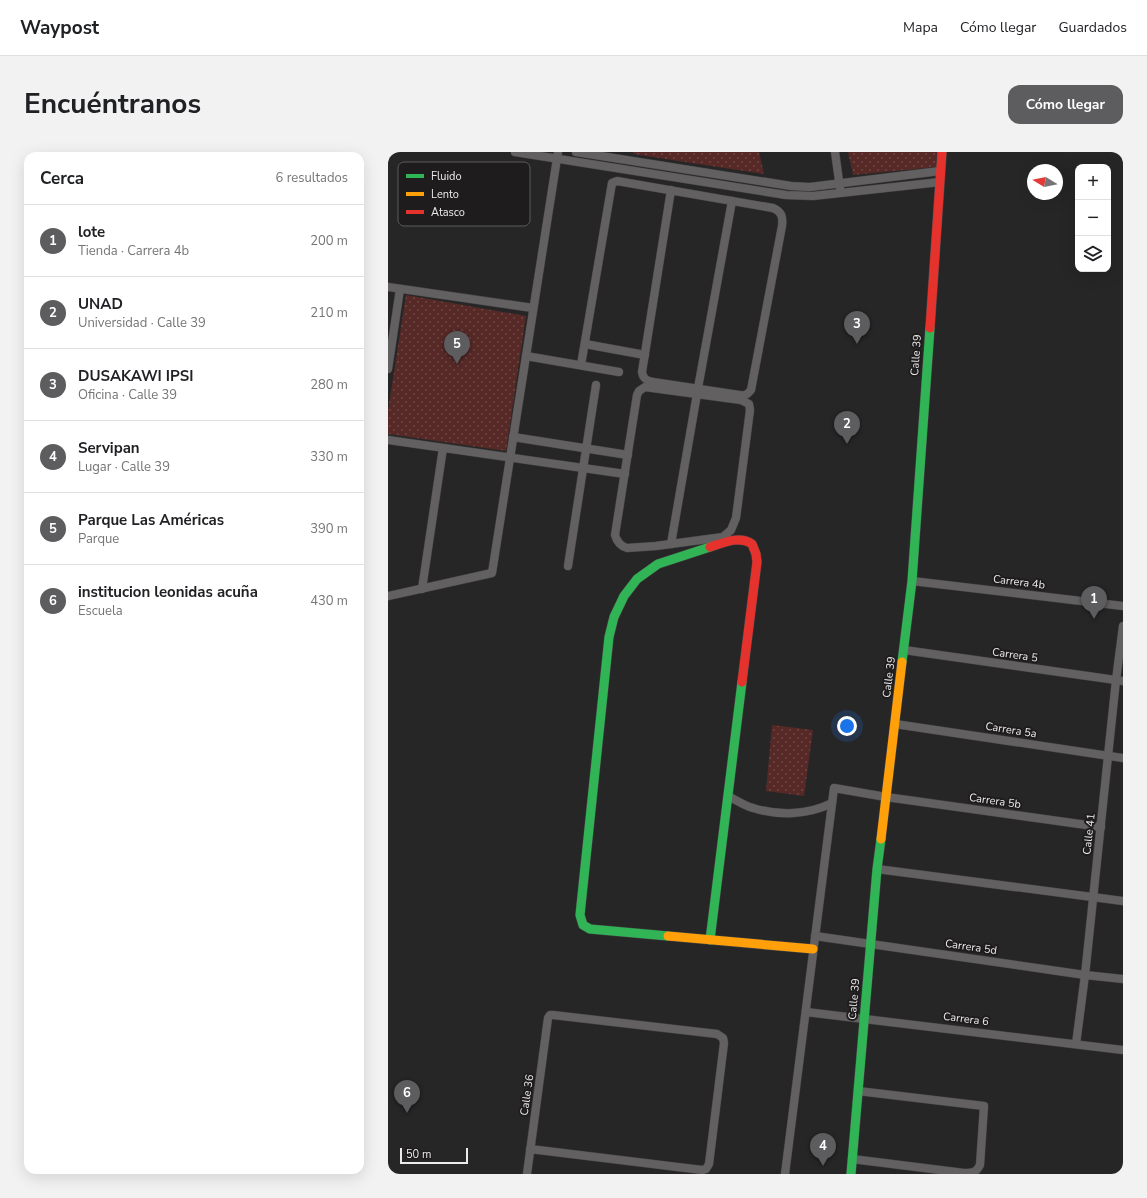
<!DOCTYPE html>
<html lang="es">
<head>
<meta charset="utf-8">
<style>
	body { margin:0; font-family:"Nunito Sans",sans-serif; background:#f2f2f2; color:#202124 }
	.controls { position:absolute; right:12px; top:12px; display:grid; overflow:hidden; border-radius:8px; box-shadow:0 4px 16px #0002 }
	.controls button { width:36px; height:36px; display:grid; place-items:center; padding:0; border:0; border-bottom:1px solid #e0e0e0; background:#fff; color:#202124; font:20px sans-serif }
	.compass { position:absolute; left:639px; top:12px; width:36px; height:36px; border-radius:50%; background:#fff; box-shadow:0 4px 16px #0002; rotate:280deg }
	.scale { position:absolute; left:12px; bottom:10px; width:68px; box-sizing:border-box; padding-left:4px; border:2px solid #eceaeb; border-top:0; font-size:11px; line-height:14px; white-space:nowrap; color:#eceaeb; -webkit-text-stroke:3px #1f1c1e; paint-order:stroke }
	.you { position:absolute; left:459px; top:574px; width:14px; height:14px; margin:-10px; border:3px solid #fff; border-radius:50%; background:#1a73e8; box-shadow:0 0 0 6px #1a73e833 }
	.badge { display:grid; place-items:center; width:26px; height:26px; border-radius:50%; background:#5d5c5e; color:#fff; font-size:13px; font-weight:700 }
	.pin { position:absolute; translate:-50% -33px; filter:drop-shadow(0 1px 2px #0008) }
	.pin::after { content:''; position:absolute; top:21px; width:14px; height:12px; background:inherit; clip-path:polygon(0 0,100% 0,50% 100%) }
	.list { margin:0; padding:0; list-style:none }
	h2 { display:flex; justify-content:space-between; align-items:center; height:52px; margin:0; padding:0 16px; font-size:17px }
	h2 small { font-size:13px; font-weight:400; color:#757577 }
	.list li { display:grid; grid-template-columns:26px 1fr auto; gap:12px; align-items:center; box-sizing:border-box; height:72px; padding:0 16px; border-top:1px solid #e0e0e0 }
	.list b { display:block; font-size:15px; white-space:nowrap }
	.list p { margin:0; font-size:13px; white-space:nowrap; color:#757577 }
	.list em { font-size:13px; font-style:normal; color:#757577 }
	.icon { flex:none; width:22px; height:22px; fill:none; stroke:currentColor; stroke-width:2; stroke-linecap:round; stroke-linejoin:round }
	.map { position:relative; flex:none; width:735px; height:1022px; overflow:hidden; border-radius:12px }
	header { display:flex; align-items:center; gap:24px; box-sizing:border-box; height:56px; padding:0 20px; background:#fff; border-bottom:1px solid #e0e0e0 }
	header strong { font-size:19px }
	nav { display:flex; gap:22px; margin-inline-start:auto; font-size:14px }
	.intro { display:flex; align-items:center; justify-content:space-between; box-sizing:border-box; height:96px; padding:0 24px }
	h1 { margin:0; font-size:28px }
	.button { padding:10px 18px; border-radius:12px; background:#5d5c5e; color:#fff; font-size:14px; font-weight:700 }
	main { display:flex; gap:24px; padding:0 24px }
	aside { flex:1; background:#fff; border-radius:12px; box-shadow:0 4px 16px #0002 }
	.map>svg:first-child { display:block }
	.park { fill:url(#park-dots) }
	.lines { fill:none; stroke-linecap:round; stroke-linejoin:round }
	.street-casing { stroke:#444344; stroke-width:9 }
	.fast-casing { stroke:#444344; stroke-width:10 }
	.slow-casing { stroke:#444344; stroke-width:10 }
	.jam-casing { stroke:#444344; stroke-width:10 }
	.street { stroke:#626061; stroke-width:8 }
	.fast { stroke:#30b455; stroke-width:9 }
	.slow { stroke:#ff9f0a; stroke-width:9 }
	.jam { stroke:#e5322d; stroke-width:9 }
	.labels { text-anchor:middle; dominant-baseline:central; stroke-width:4; stroke-linejoin:round; paint-order:stroke }
	.street-label { font-size:11px; fill:#eceaeb; stroke:#1f1c1e }
	.key { fill:#1f1c1e; stroke:#5c5a5c; stroke-width:1 }
	.key-label { font-size:11px; fill:#eceaeb }
</style>
</head>
<body>
<header>
<strong>Waypost</strong>
<nav><a>Mapa</a><a>Cómo llegar</a><a>Guardados</a></nav>
</header>
<div class="intro"><h1>Encuéntranos</h1><a class="button">Cómo llegar</a></div>
<main>
<aside>
<h2>Cerca<small>6 resultados</small></h2>
<ul class="list">
<li><span class="badge">1</span><div><b>lote</b><p>Tienda · Carrera 4b</p></div><em>200 m</em></li>
<li><span class="badge">2</span><div><b>UNAD</b><p>Universidad · Calle 39</p></div><em>210 m</em></li>
<li><span class="badge">3</span><div><b>DUSAKAWI IPSI</b><p>Oficina · Calle 39</p></div><em>280 m</em></li>
<li><span class="badge">4</span><div><b>Servipan</b><p>Lugar · Calle 39</p></div><em>330 m</em></li>
<li><span class="badge">5</span><div><b>Parque Las Américas</b><p>Parque</p></div><em>390 m</em></li>
<li><span class="badge">6</span><div><b>institucion leonidas acuña</b><p>Escuela</p></div><em>430 m</em></li>
</ul>
</aside>
<div class="map">
<svg width="735" height="1022" viewBox="0 0 735 1022">
	<defs>
		<pattern id="park-dots" width="8" height="8" patternUnits="userSpaceOnUse"><rect width="8" height="8" fill="#562927"/><path d="M2 2h.1M6 6h.1" fill="none" stroke="#6e4846" stroke-width="1.8" stroke-linecap="round"/></pattern>
	</defs>
	<rect width="100%" height="100%" fill="#272627"/>
	<!-- park -->
	<g class="park">
		<path d="M245,0H371L376,22L245,2Z"/>
		<path d="M460,0H549L548,15L465,23Z"/>
		<path d="M18,143L138,164L118,299L0,282V259Z"/>
		<path d="M384,573L425,578L416,644L378,639Z"/>
	</g>
	<g class="lines">
		<defs>
			<g id="street">
				<path d="M127,0L398,43L425,44L552,30"/>
				<path d="M188,0L403,34L422,35L552,19"/>
				<path d="M447,0L452,36"/>
				<path d="M0,135L145,156"/>
				<path d="M197,192L257,203"/>
				<path d="M138,204L231,220"/>
				<path d="M193,213L224,31L229,29L385,56C394,60 395,65 394,74L363,238C359,243 357,244 351,243L265,230C259,229 255,227 254,220L283,38"/>
				<path d="M0,217L12,137"/>
				<path d="M257,235L353,248L361,252L362,258L348,366L343,378L335,385L268,394L239,396C232,394 229,390 227,383L249,243L251,239Z"/>
				<path d="M310,236L344,49"/>
				<path d="M125,285L240,303"/>
				<path d="M0,288L237,322"/>
				<path d="M283,392L309,242"/>
				<path d="M180,414L208,233"/>
				<path d="M524,429L735,454"/>
				<path d="M34,437L55,296"/>
				<path d="M0,444L104,421L170,0"/>
				<path d="M516,498L735,529"/>
				<path d="M507,572L735,606"/>
				<path d="M340,644C348,648 357,654 365,656C391,664 420,663 444,651"/>
				<path d="M489,717L735,749"/>
				<path d="M427,784L697,823L735,827"/>
				<path d="M418,860L735,898"/>
				<path d="M688,892L697,823L728,528L735,474"/>
				<path d="M464,1007L576,1021C585,1021 588,1021 592,1013L596,954L470,939"/>
				<path d="M139,1022L160,866L162,863H165L329,882L335,886L336,891L321,1012L318,1017L314,1018L142,997"/>
				<path d="M397,1022L446,636L498,645L713,675"/>
			</g>
			<g id="fast">
				<path d="M514,510L524,429L542,176"/>
				<path d="M280,784L202,777L195,773L192,763L221,485L226,465L236,444L249,427L270,412L322,395"/>
				<path d="M322,788L354,530"/>
				<path d="M463,1022L489,717L493,687"/>
			</g>
			<g id="slow">
				<path d="M493,687L514,510"/>
				<path d="M280,784L425,797"/>
			</g>
			<g id="jam">
				<path d="M542,176L554,0"/>
				<path d="M322,395C335,391 352,383 364,392L368,402L369,410L354,530"/>
			</g>
		</defs>
		<!-- street casing -->
		<use href="#street" class="street-casing"/>
		<!-- fast casing -->
		<use href="#fast" class="fast-casing"/>
		<!-- slow casing -->
		<use href="#slow" class="slow-casing"/>
		<!-- jam casing -->
		<use href="#jam" class="jam-casing"/>
		<!-- street -->
		<use href="#street" class="street"/>
		<!-- fast -->
		<use href="#fast" class="fast"/>
		<!-- slow -->
		<use href="#slow" class="slow"/>
		<!-- jam -->
		<use href="#jam" class="jam"/>
	</g>
	<g class="labels">
		<!-- street labels -->
		<g class="street-label">
			<text transform="translate(528 203) rotate(-86)">Calle 39</text>
			<text transform="translate(631 430) rotate(7)">Carrera 4b</text>
			<text transform="translate(627 503) rotate(8)">Carrera 5</text>
			<text transform="translate(501 525) rotate(-83)">Calle 39</text>
			<text transform="translate(623 578) rotate(9)">Carrera 5a</text>
			<text transform="translate(607 649) rotate(8)">Carrera 5b</text>
			<text transform="translate(701 682) rotate(-84)">Calle 41</text>
			<text transform="translate(583 795) rotate(8)">Carrera 5d</text>
			<text transform="translate(466 847) rotate(-85)">Calle 39</text>
			<text transform="translate(578 867) rotate(7)">Carrera 6</text>
			<text transform="translate(139 943) rotate(-82)">Calle 36</text>
		</g>
	</g>
	<!-- legend -->
	<rect x="10" y="10" width="132" height="64" rx="6" class="key"/>
	<rect x="18" y="22" width="18" height="4" fill="#30b455"/>
	<rect x="18" y="40" width="18" height="4" fill="#ff9f0a"/>
	<rect x="18" y="58" width="18" height="4" fill="#e5322d"/>
	<g class="key-label">
		<text x="43" y="28">Fluido</text>
		<text x="43" y="46">Lento</text>
		<text x="43" y="64">Atasco</text>
	</g>
</svg>
<div class="controls">
<button>+</button>
<button>−</button>
<button><svg class="icon" aria-label="layers" viewBox="0 0 24 24"><path d="M12 4l9 5-9 5-9-5zM3 14l9 5 9-5"/></svg></button>
</div>
<svg class="compass" viewBox="-18 -18 36 36"><path d="M0-13l5 13h-10z" fill="#e53935"/><path d="M0 13l5-13h-10z" fill="#757577"/></svg>
<div class="scale">50 m</div>
<div class="you"></div>
<div class="pin badge" style="left:706px;top:467px">1</div>
<div class="pin badge" style="left:459px;top:292px">2</div>
<div class="pin badge" style="left:469px;top:192px">3</div>
<div class="pin badge" style="left:435px;top:1014px">4</div>
<div class="pin badge" style="left:69px;top:212px">5</div>
<div class="pin badge" style="left:19px;top:961px">6</div>
</div>
</main>
</body>
</html>
